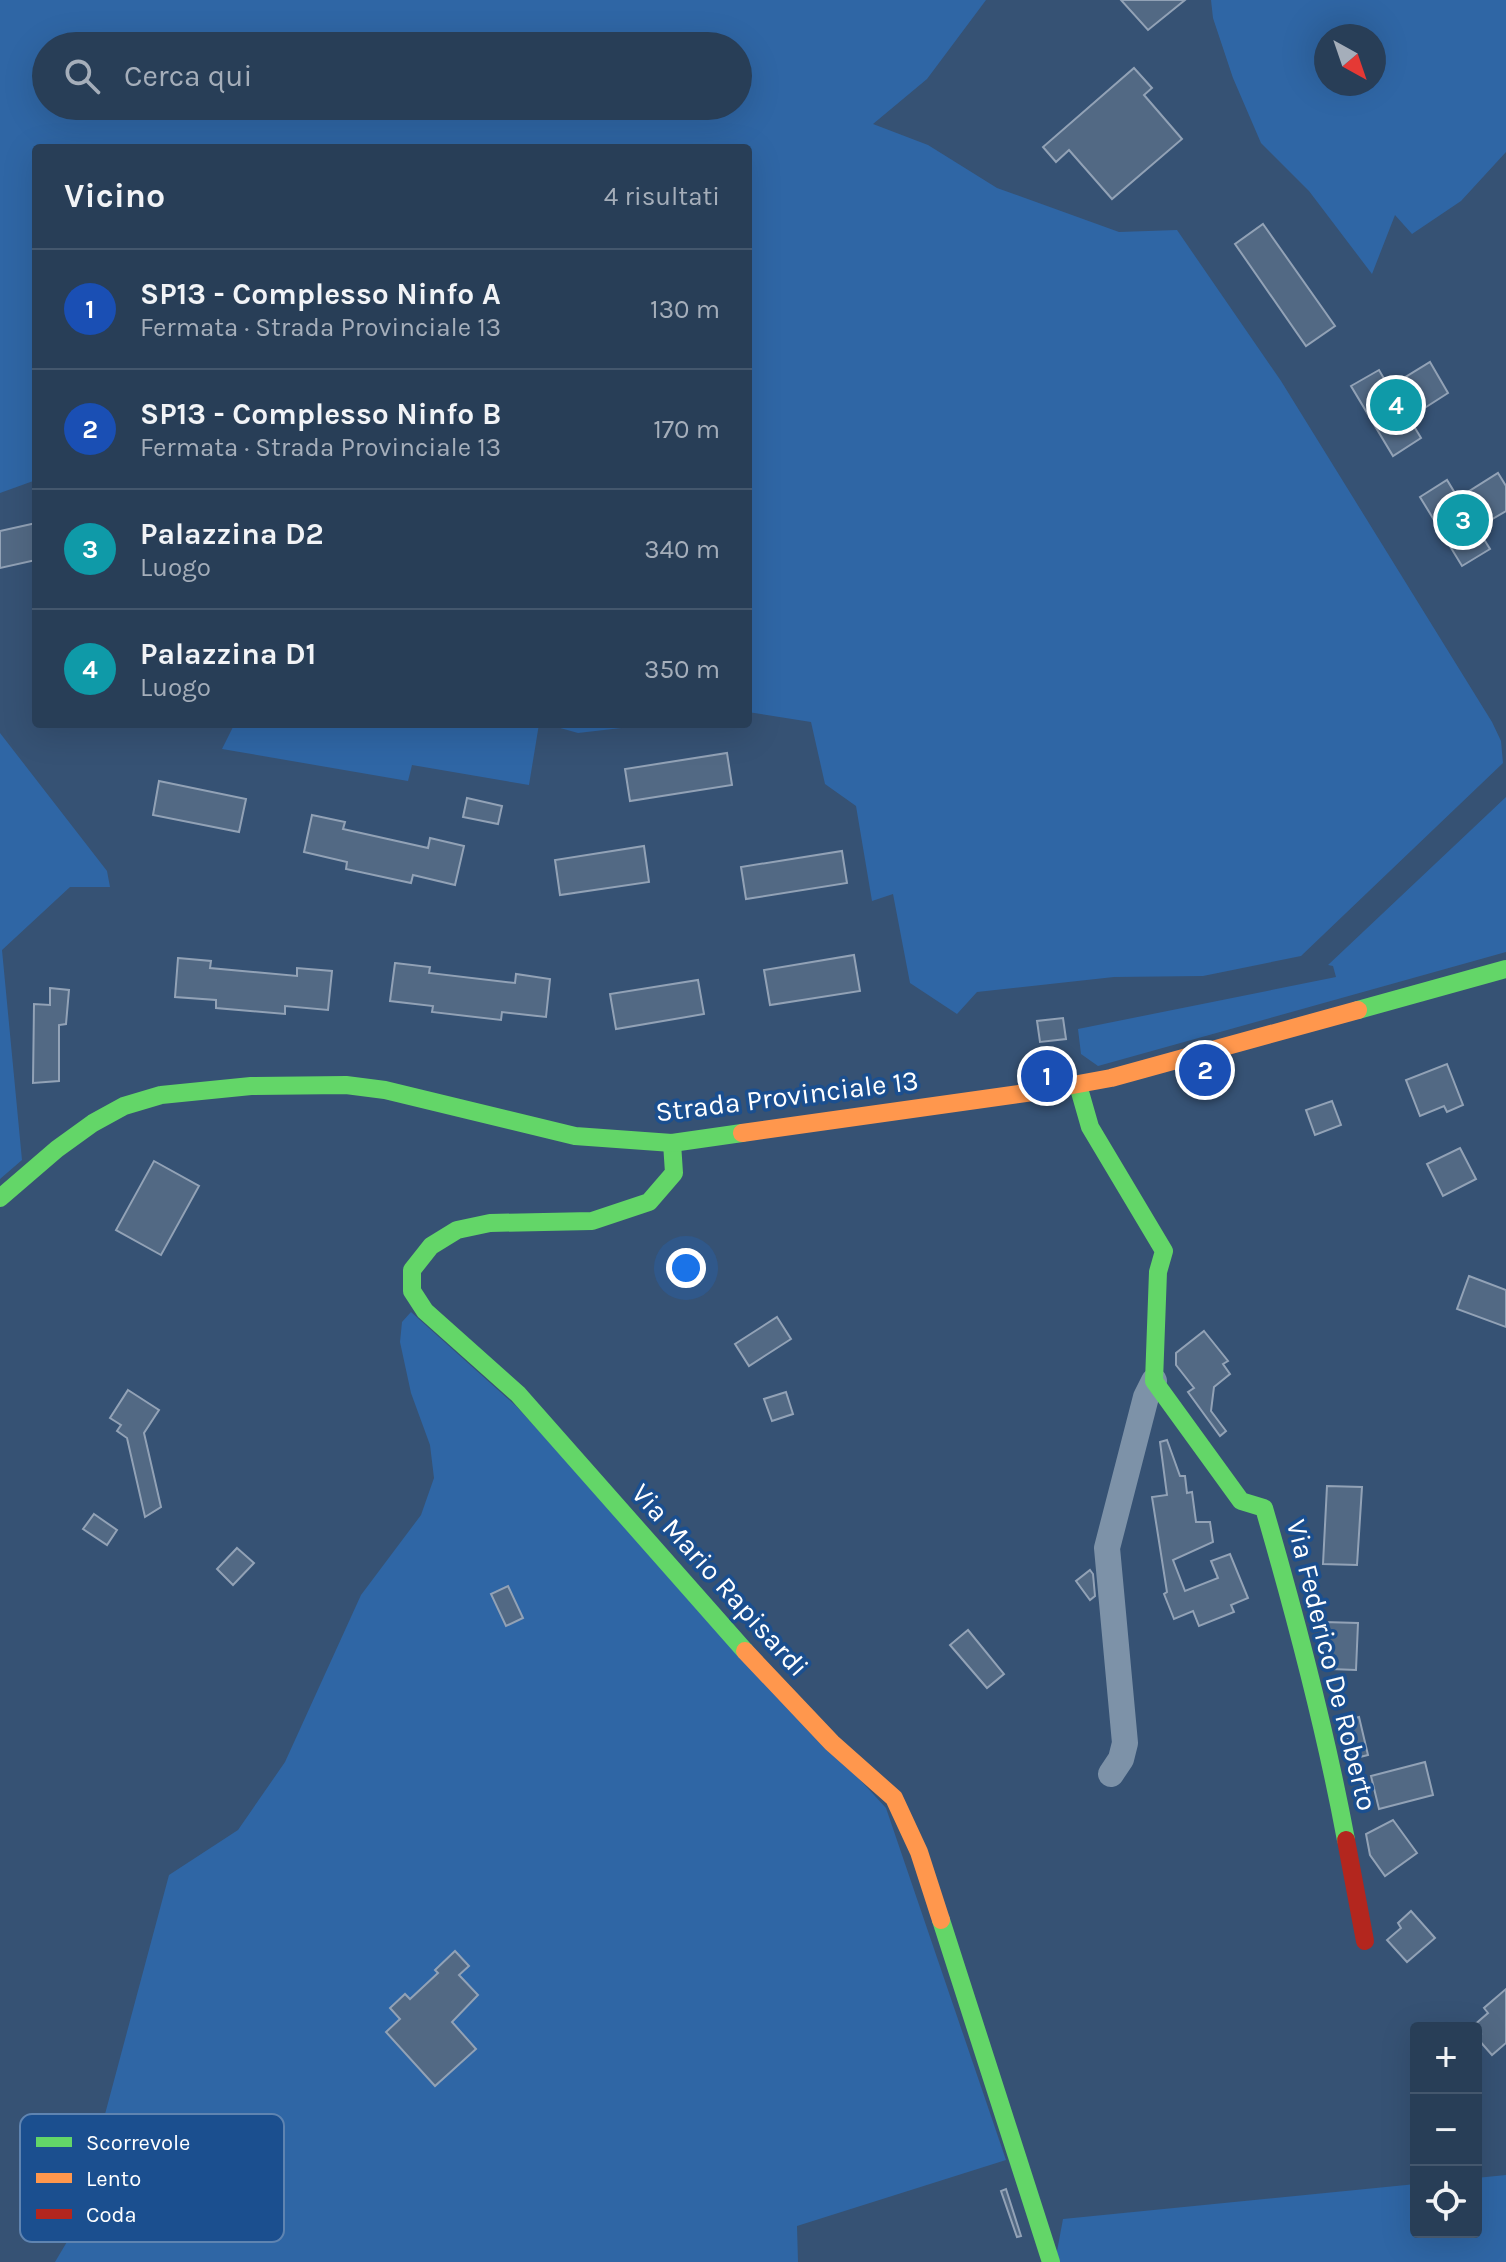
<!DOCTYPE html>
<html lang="it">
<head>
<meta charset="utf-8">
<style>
	body { margin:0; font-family:Karla,sans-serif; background:#30455d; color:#f1f3f6 }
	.controls { position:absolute; right:24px; bottom:24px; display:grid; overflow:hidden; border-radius:8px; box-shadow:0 8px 32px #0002 }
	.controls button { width:72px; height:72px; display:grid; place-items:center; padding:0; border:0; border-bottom:2px solid #44576d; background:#283e57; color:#f1f3f6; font:40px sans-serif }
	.compass { position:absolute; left:1314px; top:24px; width:72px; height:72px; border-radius:50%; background:#283e57; box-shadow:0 8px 32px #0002; rotate:140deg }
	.you { position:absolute; left:686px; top:1268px; width:28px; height:28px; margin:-20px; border:6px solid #fff; border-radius:50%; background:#1a73e8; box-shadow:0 0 0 12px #1a73e833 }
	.badge { display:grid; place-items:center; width:52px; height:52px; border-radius:50%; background:#d6ab8b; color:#fff; font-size:26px; font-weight:700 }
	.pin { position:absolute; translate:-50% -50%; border:4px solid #fff; box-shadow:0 2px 8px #0006 }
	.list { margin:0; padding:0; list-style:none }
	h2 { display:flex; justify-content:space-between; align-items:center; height:104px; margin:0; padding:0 32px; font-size:34px }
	h2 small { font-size:26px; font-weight:400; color:#a5aeba }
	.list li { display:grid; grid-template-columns:52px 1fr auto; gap:24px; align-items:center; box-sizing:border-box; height:120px; padding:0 32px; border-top:2px solid #44576d }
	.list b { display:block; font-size:30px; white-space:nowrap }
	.list p { margin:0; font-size:26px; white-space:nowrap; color:#a5aeba }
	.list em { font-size:26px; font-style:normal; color:#a5aeba }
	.icon { flex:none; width:44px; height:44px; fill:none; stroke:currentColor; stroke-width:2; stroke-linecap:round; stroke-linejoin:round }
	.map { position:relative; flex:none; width:1506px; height:2262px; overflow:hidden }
	.search { position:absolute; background:#283e57; box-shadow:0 8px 32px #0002; left:32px; top:32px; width:720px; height:88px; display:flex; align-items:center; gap:20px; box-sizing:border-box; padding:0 28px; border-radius:44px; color:#a5aeba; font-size:30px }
	.panel { position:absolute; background:#283e57; box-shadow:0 8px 32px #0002; left:32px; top:144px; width:720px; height:584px; border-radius:8px }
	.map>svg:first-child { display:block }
	.green { fill:#2f66a5; fill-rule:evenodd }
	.building { fill:#526984; stroke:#92a2b6; stroke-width:2 }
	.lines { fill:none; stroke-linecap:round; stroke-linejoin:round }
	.street { stroke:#7d92a8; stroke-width:26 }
	.fast { stroke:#63d668; stroke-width:18 }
	.slow { stroke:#ff974d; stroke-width:18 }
	.jam { stroke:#b3261e; stroke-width:18 }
	.labels { text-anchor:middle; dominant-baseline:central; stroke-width:7; stroke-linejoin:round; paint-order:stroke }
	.street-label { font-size:28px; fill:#fff; stroke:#1b4f8f }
	.key { fill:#1b4f8f; stroke:#5f84b1; stroke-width:2 }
	.key-label { font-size:22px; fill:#fff }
</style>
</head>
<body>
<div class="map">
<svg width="1506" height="2262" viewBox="0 0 1506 2262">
	<rect width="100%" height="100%" fill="#365274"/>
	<!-- green -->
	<g class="green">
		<path d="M0,0H986L927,79L873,124L928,145L997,188L1119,232L1177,230L1281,381L1492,722L1501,741L1503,763L1301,956L1203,976L1114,977L977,992L957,1014L910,983L893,894L872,901L856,806L825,784L811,722L748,712V148H36V480L0,493ZM46,46H738V106H46Z"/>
		<path d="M1211,0H1506V152L1461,201L1412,234L1395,215L1372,274L1309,191L1261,143L1233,78L1213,18ZM1326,36H1374V84H1326Z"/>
		<path d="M231,724H539L529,785L412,765L408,781L222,749L233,727Z"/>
		<path d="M546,724H656L578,733Z"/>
		<path d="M0,733L107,871L110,887H70L2,950L22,1160L0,1179Z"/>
		<path d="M1506,797V952L1098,1066L1081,1054L1078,1029L1336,977L1333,966L1328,965Z"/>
		<path d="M411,1312L516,1406L886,1808L1006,2160L797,2226L798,2262H55L74,2230L169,1875L238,1830L285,1762L361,1595L421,1515L434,1478L430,1445L411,1393L400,1342L402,1322Z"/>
		<path d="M1506,2175V2262H1055L1063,2219L1416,2184V2232H1476V2178Z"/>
	</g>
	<!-- building -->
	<g class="building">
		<path d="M1121,0H1185L1148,30Z"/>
		<path d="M1134,68L1152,88L1144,95L1182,139L1112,199L1069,150L1056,162L1043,147Z"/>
		<path d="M1263,224L1335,326L1306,346L1235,244Z"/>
		<path d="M1430,362L1448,393L1409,418L1421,438L1393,456L1351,386L1379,370L1389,387Z"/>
		<path d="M1498,473L1506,486V511L1477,528L1490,549L1462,566L1420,497L1447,480L1458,498Z"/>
		<path d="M36,523V560L0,568V531Z"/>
		<path d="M727,753L732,785L630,801L625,769Z"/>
		<path d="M159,781L246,799L239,832L153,815Z"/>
		<path d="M467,798L502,806L498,824L463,817Z"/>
		<path d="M312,815L345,822L343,829L428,848L430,838L464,846L455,885L413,875L411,883L346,869L347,862L304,852Z"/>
		<path d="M644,846L649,882L560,895L555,860Z"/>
		<path d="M842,851L847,883L746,899L741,867Z"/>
		<path d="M854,955L860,991L770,1005L764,970Z"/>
		<path d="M178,958L211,961L210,968L297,976V968L332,971L328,1010L285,1006V1014L216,1008V1000L175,997Z"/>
		<path d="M395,963L430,967L429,973L515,983L516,974L550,979L546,1017L502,1012L501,1020L432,1012L433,1006L390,1001Z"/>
		<path d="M698,980L704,1014L616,1029L610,994Z"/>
		<path d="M50,988L69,990L66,1024L59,1025V1081L33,1083L34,1004L50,1005Z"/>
		<path d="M1063,1018L1066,1039L1040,1042L1037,1021Z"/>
		<path d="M1447,1064L1463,1105L1447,1112L1444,1106L1420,1116L1406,1080Z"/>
		<path d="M1332,1101L1341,1125L1315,1135L1306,1110Z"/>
		<path d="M1460,1148L1476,1179L1443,1196L1427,1164Z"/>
		<path d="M154,1161L199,1186L161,1255L116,1230Z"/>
		<path d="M1469,1276L1506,1290V1327L1457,1309Z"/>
		<path d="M777,1317L791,1339L749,1366L735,1344Z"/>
		<path d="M1204,1331L1228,1361L1223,1364L1230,1374L1214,1387L1211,1411L1226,1431L1220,1436L1188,1392L1194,1388L1176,1365V1353Z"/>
		<path d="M128,1390L159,1410L144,1433L161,1507L145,1517L127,1438L117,1431L121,1425L110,1418Z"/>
		<path d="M786,1392L793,1414L772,1421L764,1399Z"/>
		<path d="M1167,1440L1180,1476H1185L1187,1493L1192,1492L1196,1522H1210L1213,1542L1173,1560L1185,1591L1218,1578L1211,1561L1230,1554L1248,1598L1231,1605L1234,1612L1199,1626L1193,1611L1174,1619L1164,1594L1167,1592L1152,1497L1167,1495L1160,1442Z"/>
		<path d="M1327,1486L1362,1487L1357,1565L1323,1564Z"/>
		<path d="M94,1514L117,1530L107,1545L83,1529Z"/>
		<path d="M237,1548L254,1563L233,1585L217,1569Z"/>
		<path d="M1090,1570L1093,1574L1095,1596L1090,1600L1076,1581Z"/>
		<path d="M508,1586L523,1618L506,1626L491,1594Z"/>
		<path d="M1324,1622L1358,1623L1356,1670L1331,1669L1323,1638Z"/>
		<path d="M968,1630L1004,1674L987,1688L950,1645Z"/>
		<path d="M1359,1717L1368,1755L1352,1759L1344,1721Z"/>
		<path d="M1425,1762L1433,1795L1379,1809L1371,1776Z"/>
		<path d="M1393,1820L1417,1853L1385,1876L1370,1855L1366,1834Z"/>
		<path d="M1411,1911L1435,1938L1407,1962L1387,1940L1401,1928L1398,1923Z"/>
		<path d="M455,1951L469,1966L459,1975L478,1995L452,2022L476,2049L435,2086L386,2032L400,2019L390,2008L405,1994L410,1999L438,1973L435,1970Z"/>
		<path d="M1506,1989V2043L1492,2055L1477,2038L1481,2034L1473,2026L1488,2013L1484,2008Z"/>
		<path d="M1006,2189L1021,2236L1017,2237L1001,2191Z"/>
	</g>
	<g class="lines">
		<!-- street -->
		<path class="street" d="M1111,1774L1121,1759L1125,1743L1107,1548L1146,1397L1154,1381"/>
		<!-- fast -->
		<g class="fast">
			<path d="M1358,1010L1506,969"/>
			<path d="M1078,1085L1090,1127L1164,1251L1158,1272L1154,1381L1241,1501L1264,1508C1296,1618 1325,1727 1346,1840"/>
			<path d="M672,1143L674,1173L649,1202L592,1221L490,1223L457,1230L431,1246L412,1270V1291L425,1311L518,1394L745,1651"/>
			<path d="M0,1198L57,1149L93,1123L124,1106L161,1095L251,1086L346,1085L385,1090L575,1136L672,1143L742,1133"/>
			<path d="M941,1920L1051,2262"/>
		</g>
		<!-- slow -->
		<g class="slow">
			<path d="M742,1133L1040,1091L1111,1078L1358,1010"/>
			<path d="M745,1651L832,1743L894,1798L919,1852L941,1920"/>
		</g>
		<!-- jam -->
		<path class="jam" d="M1346,1840L1365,1941"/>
	</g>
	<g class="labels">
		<!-- street labels -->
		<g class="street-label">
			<text transform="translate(787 1096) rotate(-7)">Strada Provinciale 13</text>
			<text transform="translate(720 1580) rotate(48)">Via Mario Rapisardi</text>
			<text transform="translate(1332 1665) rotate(76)">Via Federico De Roberto</text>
		</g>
	</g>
	<!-- legend -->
	<rect x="20" y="2114" width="264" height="128" rx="12" class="key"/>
	<rect x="36" y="2137" width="36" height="10" fill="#63d668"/>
	<rect x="36" y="2173" width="36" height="10" fill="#ff974d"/>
	<rect x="36" y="2209" width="36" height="10" fill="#b3261e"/>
	<g class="key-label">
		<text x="86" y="2150">Scorrevole</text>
		<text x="86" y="2186">Lento</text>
		<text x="86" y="2222">Coda</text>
	</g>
</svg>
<div class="controls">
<button>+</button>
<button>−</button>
<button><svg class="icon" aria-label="locate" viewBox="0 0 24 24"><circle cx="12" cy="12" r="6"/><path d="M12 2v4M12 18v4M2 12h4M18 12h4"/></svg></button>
</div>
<svg class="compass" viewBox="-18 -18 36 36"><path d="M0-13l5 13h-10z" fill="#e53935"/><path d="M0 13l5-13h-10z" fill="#a5aeba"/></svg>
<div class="you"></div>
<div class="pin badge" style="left:1047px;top:1076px;background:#1a4fb4">1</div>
<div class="pin badge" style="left:1205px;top:1070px;background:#1a4fb4">2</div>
<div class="pin badge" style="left:1463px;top:520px;background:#0f9aa8">3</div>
<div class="pin badge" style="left:1396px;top:405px;background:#0f9aa8">4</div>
<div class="search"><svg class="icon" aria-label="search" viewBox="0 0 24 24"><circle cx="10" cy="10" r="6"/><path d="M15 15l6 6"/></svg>Cerca qui</div>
<section class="panel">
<h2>Vicino<small>4 risultati</small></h2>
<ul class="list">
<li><span class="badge" style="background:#1a4fb4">1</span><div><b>SP13 - Complesso Ninfo A</b><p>Fermata · Strada Provinciale 13</p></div><em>130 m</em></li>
<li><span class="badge" style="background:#1a4fb4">2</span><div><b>SP13 - Complesso Ninfo B</b><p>Fermata · Strada Provinciale 13</p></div><em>170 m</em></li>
<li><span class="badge" style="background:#0f9aa8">3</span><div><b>Palazzina D2</b><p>Luogo</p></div><em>340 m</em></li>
<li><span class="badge" style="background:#0f9aa8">4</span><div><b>Palazzina D1</b><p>Luogo</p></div><em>350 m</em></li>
</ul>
</section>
</div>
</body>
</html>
